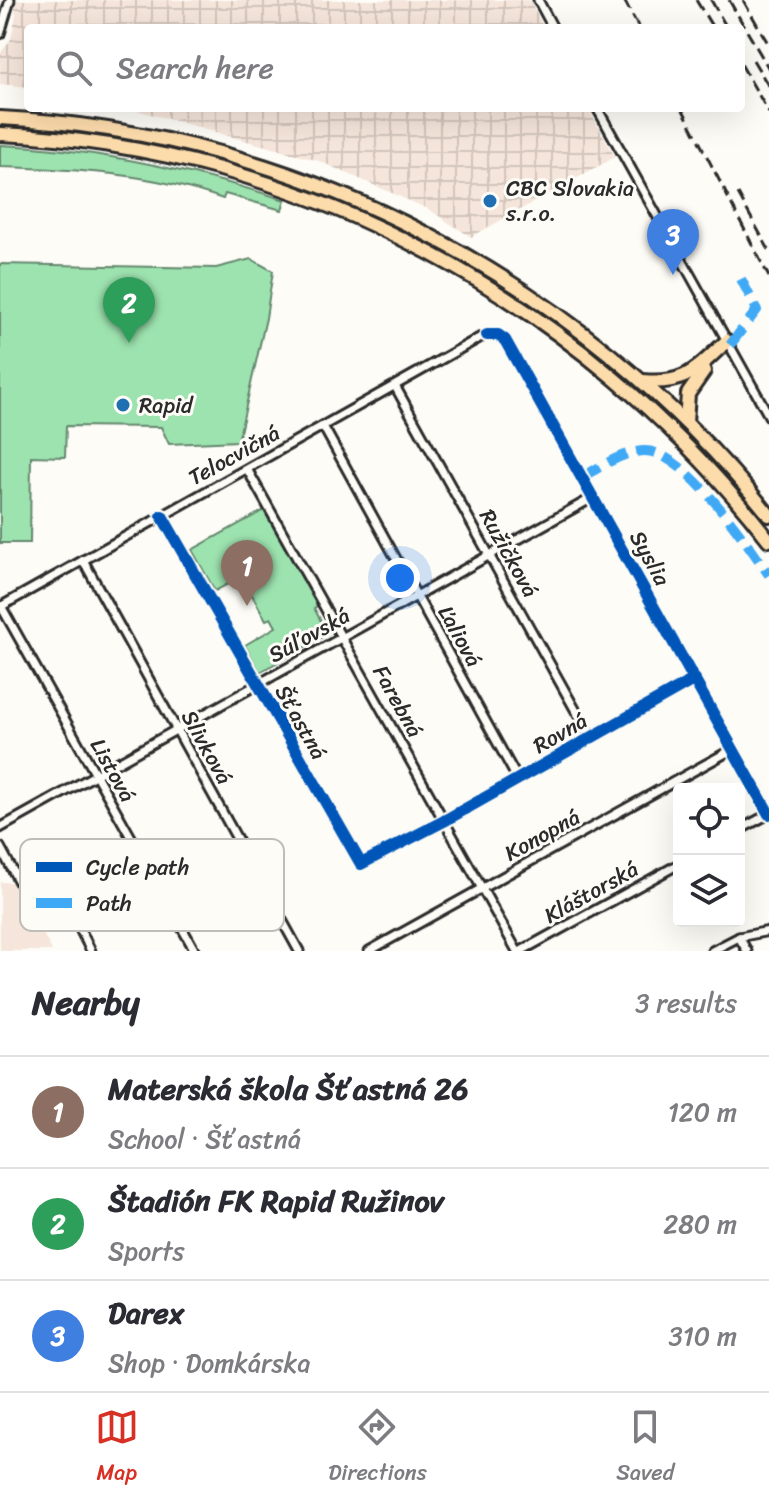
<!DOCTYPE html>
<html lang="en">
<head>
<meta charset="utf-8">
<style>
	body { margin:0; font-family:Sriracha,sans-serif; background:#f2f2f3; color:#2b2b33 }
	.controls { position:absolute; right:24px; bottom:24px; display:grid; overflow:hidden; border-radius:8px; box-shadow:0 8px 32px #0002 }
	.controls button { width:72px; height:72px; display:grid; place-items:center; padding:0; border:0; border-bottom:2px solid #e1e1e2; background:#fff; color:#2b2b33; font:40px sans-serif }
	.you { position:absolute; left:400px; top:578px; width:28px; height:28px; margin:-20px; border:6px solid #fff; border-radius:50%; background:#1a73e8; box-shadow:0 0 0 12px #1a73e833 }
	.badge { display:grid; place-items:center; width:52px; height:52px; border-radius:50%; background:#d93025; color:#fff; font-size:26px; font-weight:700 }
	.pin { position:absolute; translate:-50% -66px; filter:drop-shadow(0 2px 4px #0008) }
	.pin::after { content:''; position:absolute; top:42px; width:28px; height:24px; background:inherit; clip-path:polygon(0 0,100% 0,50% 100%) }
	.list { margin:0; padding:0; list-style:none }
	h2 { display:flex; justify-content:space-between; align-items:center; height:104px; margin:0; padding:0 32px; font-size:34px }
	h2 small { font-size:26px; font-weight:400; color:#7c7c81 }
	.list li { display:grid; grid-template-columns:52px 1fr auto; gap:24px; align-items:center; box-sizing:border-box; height:112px; padding:0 32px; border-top:2px solid #e1e1e2 }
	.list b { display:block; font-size:30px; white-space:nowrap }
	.list p { margin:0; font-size:26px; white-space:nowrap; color:#7c7c81 }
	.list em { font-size:26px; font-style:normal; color:#7c7c81 }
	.icon { flex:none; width:44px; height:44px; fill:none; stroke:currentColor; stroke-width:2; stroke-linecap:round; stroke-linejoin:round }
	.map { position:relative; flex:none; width:769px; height:951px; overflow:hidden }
	.search { position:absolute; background:#fff; box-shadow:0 8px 32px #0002; left:24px; right:24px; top:24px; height:88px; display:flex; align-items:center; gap:20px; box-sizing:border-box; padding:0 28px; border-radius:8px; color:#7c7c81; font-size:30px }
	.sheet { height:440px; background:#fff }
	nav { display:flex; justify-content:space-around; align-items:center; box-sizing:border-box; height:112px; border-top:2px solid #e1e1e2; background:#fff; font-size:22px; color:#7c7c81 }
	nav a { display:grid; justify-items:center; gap:4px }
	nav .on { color:#d93025 }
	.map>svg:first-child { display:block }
	.built { fill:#f5e5da }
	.industrial { fill:url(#industrial-grid) }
	.grass { fill:#9de3af; stroke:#64876d; stroke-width:2 }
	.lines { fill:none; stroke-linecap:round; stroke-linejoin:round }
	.street-casing { stroke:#2b2b2b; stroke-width:13 }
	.highway-casing { stroke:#2b2b2b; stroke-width:18 }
	.street { stroke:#fdfcf7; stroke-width:7 }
	.highway { stroke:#fddcac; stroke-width:12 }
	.rail { stroke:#2b2b2b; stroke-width:3; stroke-dasharray:12 6; stroke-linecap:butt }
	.quiet { stroke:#3fa9f5; stroke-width:10; stroke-dasharray:20 10; stroke-linecap:butt }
	.cycleway-casing { stroke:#fdfcf7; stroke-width:17 }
	.cycleway { stroke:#0057b8; stroke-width:12 }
	.poi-dot { fill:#1f6fb2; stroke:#fdfcf7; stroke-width:3 }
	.labels { text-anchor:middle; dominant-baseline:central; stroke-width:6; stroke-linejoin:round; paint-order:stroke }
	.poi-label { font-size:22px; fill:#2b2b2b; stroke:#fdfcf7; text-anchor:start }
	.street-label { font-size:22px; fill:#2b2b2b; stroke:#fdfcf7 }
	.key { fill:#fdfcf7; stroke:#bebdba; stroke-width:2 }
	.key-label { font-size:22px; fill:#2b2b2b }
</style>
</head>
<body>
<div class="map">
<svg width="769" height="951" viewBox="0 0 769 951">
	<defs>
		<pattern id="industrial-grid" width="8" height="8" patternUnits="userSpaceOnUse" patternTransform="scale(2)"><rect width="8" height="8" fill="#f5e5da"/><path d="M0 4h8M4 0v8" fill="none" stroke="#d2c5bb"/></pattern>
	</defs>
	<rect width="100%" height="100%" fill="#fdfcf7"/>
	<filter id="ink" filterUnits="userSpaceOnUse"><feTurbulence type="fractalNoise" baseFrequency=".0125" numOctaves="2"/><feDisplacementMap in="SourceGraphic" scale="16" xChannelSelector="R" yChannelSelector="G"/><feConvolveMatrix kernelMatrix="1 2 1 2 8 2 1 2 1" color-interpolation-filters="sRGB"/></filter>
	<g filter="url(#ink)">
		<!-- built -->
		<path class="built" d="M0,882H14L20,891L29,893L34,903L29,906L52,951H0Z"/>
		<!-- industrial -->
		<g class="industrial">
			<path d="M14,0H529L544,28H28V87L0,84V54L11,39L16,15Z"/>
			<path d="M129,108H588L615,157L471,237L428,209L319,161Z"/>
		</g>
		<!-- grass -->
		<g class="grass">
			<path d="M0,145C98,149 192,170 285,200L282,210L225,194L223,199C151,173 75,169 0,167Z"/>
			<path d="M251,259L273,271L266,318L238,441L169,444L161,427L66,426L65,457L31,456L30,543H0V264L216,268Z"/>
			<path d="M266,509L319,605L314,608L328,634L260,672L245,645L276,627L271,618L266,620L247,586L252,583L247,574L215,591L192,550Z"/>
		</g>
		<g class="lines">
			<defs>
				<g id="street">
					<path d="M538,0L553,28"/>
					<path d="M0,34L10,0"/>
					<path d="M597,108L769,416"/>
					<path d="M395,386L591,738"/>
					<path d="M323,426L518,780"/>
					<path d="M247,469L517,951"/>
					<path d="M162,516L361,864L444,821L695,679"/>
					<path d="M83,560L299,951"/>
					<path d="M1,606L195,951"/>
					<path d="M0,607L481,337L498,335L505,340L769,814"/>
					<path d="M0,828L594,497"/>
					<path d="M739,830L769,814"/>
					<path d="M0,847L20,884L67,903L91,951"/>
					<path d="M739,937L747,951"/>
					<path d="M369,951L733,749"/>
					<path d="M521,951L679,864"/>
					<path d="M712,951L739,937L769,931"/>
				</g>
				<g id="highway">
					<path d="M0,118C299,132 582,281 769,515"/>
					<path d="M0,134C303,147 584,302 769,540"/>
					<path d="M643,381C687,385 696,369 727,341"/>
					<path d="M686,422L688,394L704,371"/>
				</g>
			</defs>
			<!-- street casing -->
			<use href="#street" class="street-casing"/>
			<!-- highway casing -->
			<use href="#highway" class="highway-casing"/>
			<!-- street -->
			<use href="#street" class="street"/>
			<!-- highway -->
			<use href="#highway" class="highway"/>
			<!-- rail -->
			<g class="rail">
				<path d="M624,0L639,28"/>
				<path d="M696,0L713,28"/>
				<path d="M711,0L727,28"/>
				<path d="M729,0L769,69"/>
				<path d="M743,0L769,45"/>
				<path d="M753,60L769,87"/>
				<path d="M741,64L769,113"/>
				<path d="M682,108L769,277"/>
				<path d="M738,194L769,250"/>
			</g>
			<!-- quiet -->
			<g class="quiet">
				<path d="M730,345L757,310L741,279"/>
				<path d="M582,477C601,467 623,451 645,451C685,451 747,543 769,575"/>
			</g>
			<defs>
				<g id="cycleway">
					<path d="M487,335H498L505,340L769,814"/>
					<path d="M162,516L361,864L444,821L695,679"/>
				</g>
			</defs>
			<!-- cycleway casing -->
			<use href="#cycleway" class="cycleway-casing"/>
			<!-- cycleway -->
			<use href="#cycleway" class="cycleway"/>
		</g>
	</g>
	<!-- markers -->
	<g class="poi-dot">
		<circle cx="490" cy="201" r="8"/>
		<circle cx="123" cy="405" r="8"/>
	</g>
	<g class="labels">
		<!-- poi labels -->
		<g class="poi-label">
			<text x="506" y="188">CBC Slovakia<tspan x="506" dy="25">s.r.o.</tspan></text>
			<text x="139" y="405">Rapid</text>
		</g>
		<!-- street labels -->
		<g class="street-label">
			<text transform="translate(234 455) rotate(-29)">Telocvičná</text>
			<text transform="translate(509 553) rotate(61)">Ružičková</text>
			<text transform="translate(650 558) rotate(61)">Syslia</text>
			<text transform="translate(309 635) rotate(-29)">Súľovská</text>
			<text transform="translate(460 636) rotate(61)">Ľaliová</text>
			<text transform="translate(398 701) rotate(61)">Farebná</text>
			<text transform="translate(301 722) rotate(61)">Šťastná</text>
			<text transform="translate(560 733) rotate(-30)">Rovná</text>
			<text transform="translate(207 747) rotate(61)">Slivková</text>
			<text transform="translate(113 770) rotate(61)">Listová</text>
			<text transform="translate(542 835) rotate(-29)">Konopná</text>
			<text transform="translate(591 892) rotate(-29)">Kláštorská</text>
		</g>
	</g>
	<!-- legend -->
	<rect x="20" y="839" width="264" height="92" rx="12" class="key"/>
	<rect x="36" y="862" width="36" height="10" fill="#0057b8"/>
	<rect x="36" y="898" width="36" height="10" fill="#3fa9f5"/>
	<g class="key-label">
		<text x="86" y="875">Cycle path</text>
		<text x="86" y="911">Path</text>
	</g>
</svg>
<div class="controls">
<button><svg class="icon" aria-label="locate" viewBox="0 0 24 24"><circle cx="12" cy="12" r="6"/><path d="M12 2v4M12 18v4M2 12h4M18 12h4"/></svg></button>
<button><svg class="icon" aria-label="layers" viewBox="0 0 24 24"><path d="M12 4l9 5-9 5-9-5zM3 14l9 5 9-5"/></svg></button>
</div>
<div class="you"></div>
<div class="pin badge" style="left:247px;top:606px;background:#8d6e63">1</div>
<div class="pin badge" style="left:129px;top:343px;background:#2e9e5b">2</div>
<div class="pin badge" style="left:673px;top:275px;background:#3f7fe0">3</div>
<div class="search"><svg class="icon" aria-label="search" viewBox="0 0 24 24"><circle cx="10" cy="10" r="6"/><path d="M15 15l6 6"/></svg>Search here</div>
</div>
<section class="sheet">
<h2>Nearby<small>3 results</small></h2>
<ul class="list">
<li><span class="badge" style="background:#8d6e63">1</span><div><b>Materská škola Šťastná 26</b><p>School · Šťastná</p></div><em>120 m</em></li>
<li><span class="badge" style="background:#2e9e5b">2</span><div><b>Štadión FK Rapid Ružinov</b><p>Sports</p></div><em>280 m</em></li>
<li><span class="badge" style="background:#3f7fe0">3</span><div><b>Darex</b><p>Shop · Domkárska</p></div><em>310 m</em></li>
</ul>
</section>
<nav>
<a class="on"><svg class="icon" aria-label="map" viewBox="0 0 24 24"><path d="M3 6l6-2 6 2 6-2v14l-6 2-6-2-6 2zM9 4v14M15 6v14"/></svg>Map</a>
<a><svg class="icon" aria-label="directions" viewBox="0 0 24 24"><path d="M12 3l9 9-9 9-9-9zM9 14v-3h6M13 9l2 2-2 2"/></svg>Directions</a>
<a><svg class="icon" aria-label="saved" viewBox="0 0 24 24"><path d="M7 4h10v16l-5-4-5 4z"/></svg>Saved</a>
</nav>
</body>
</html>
